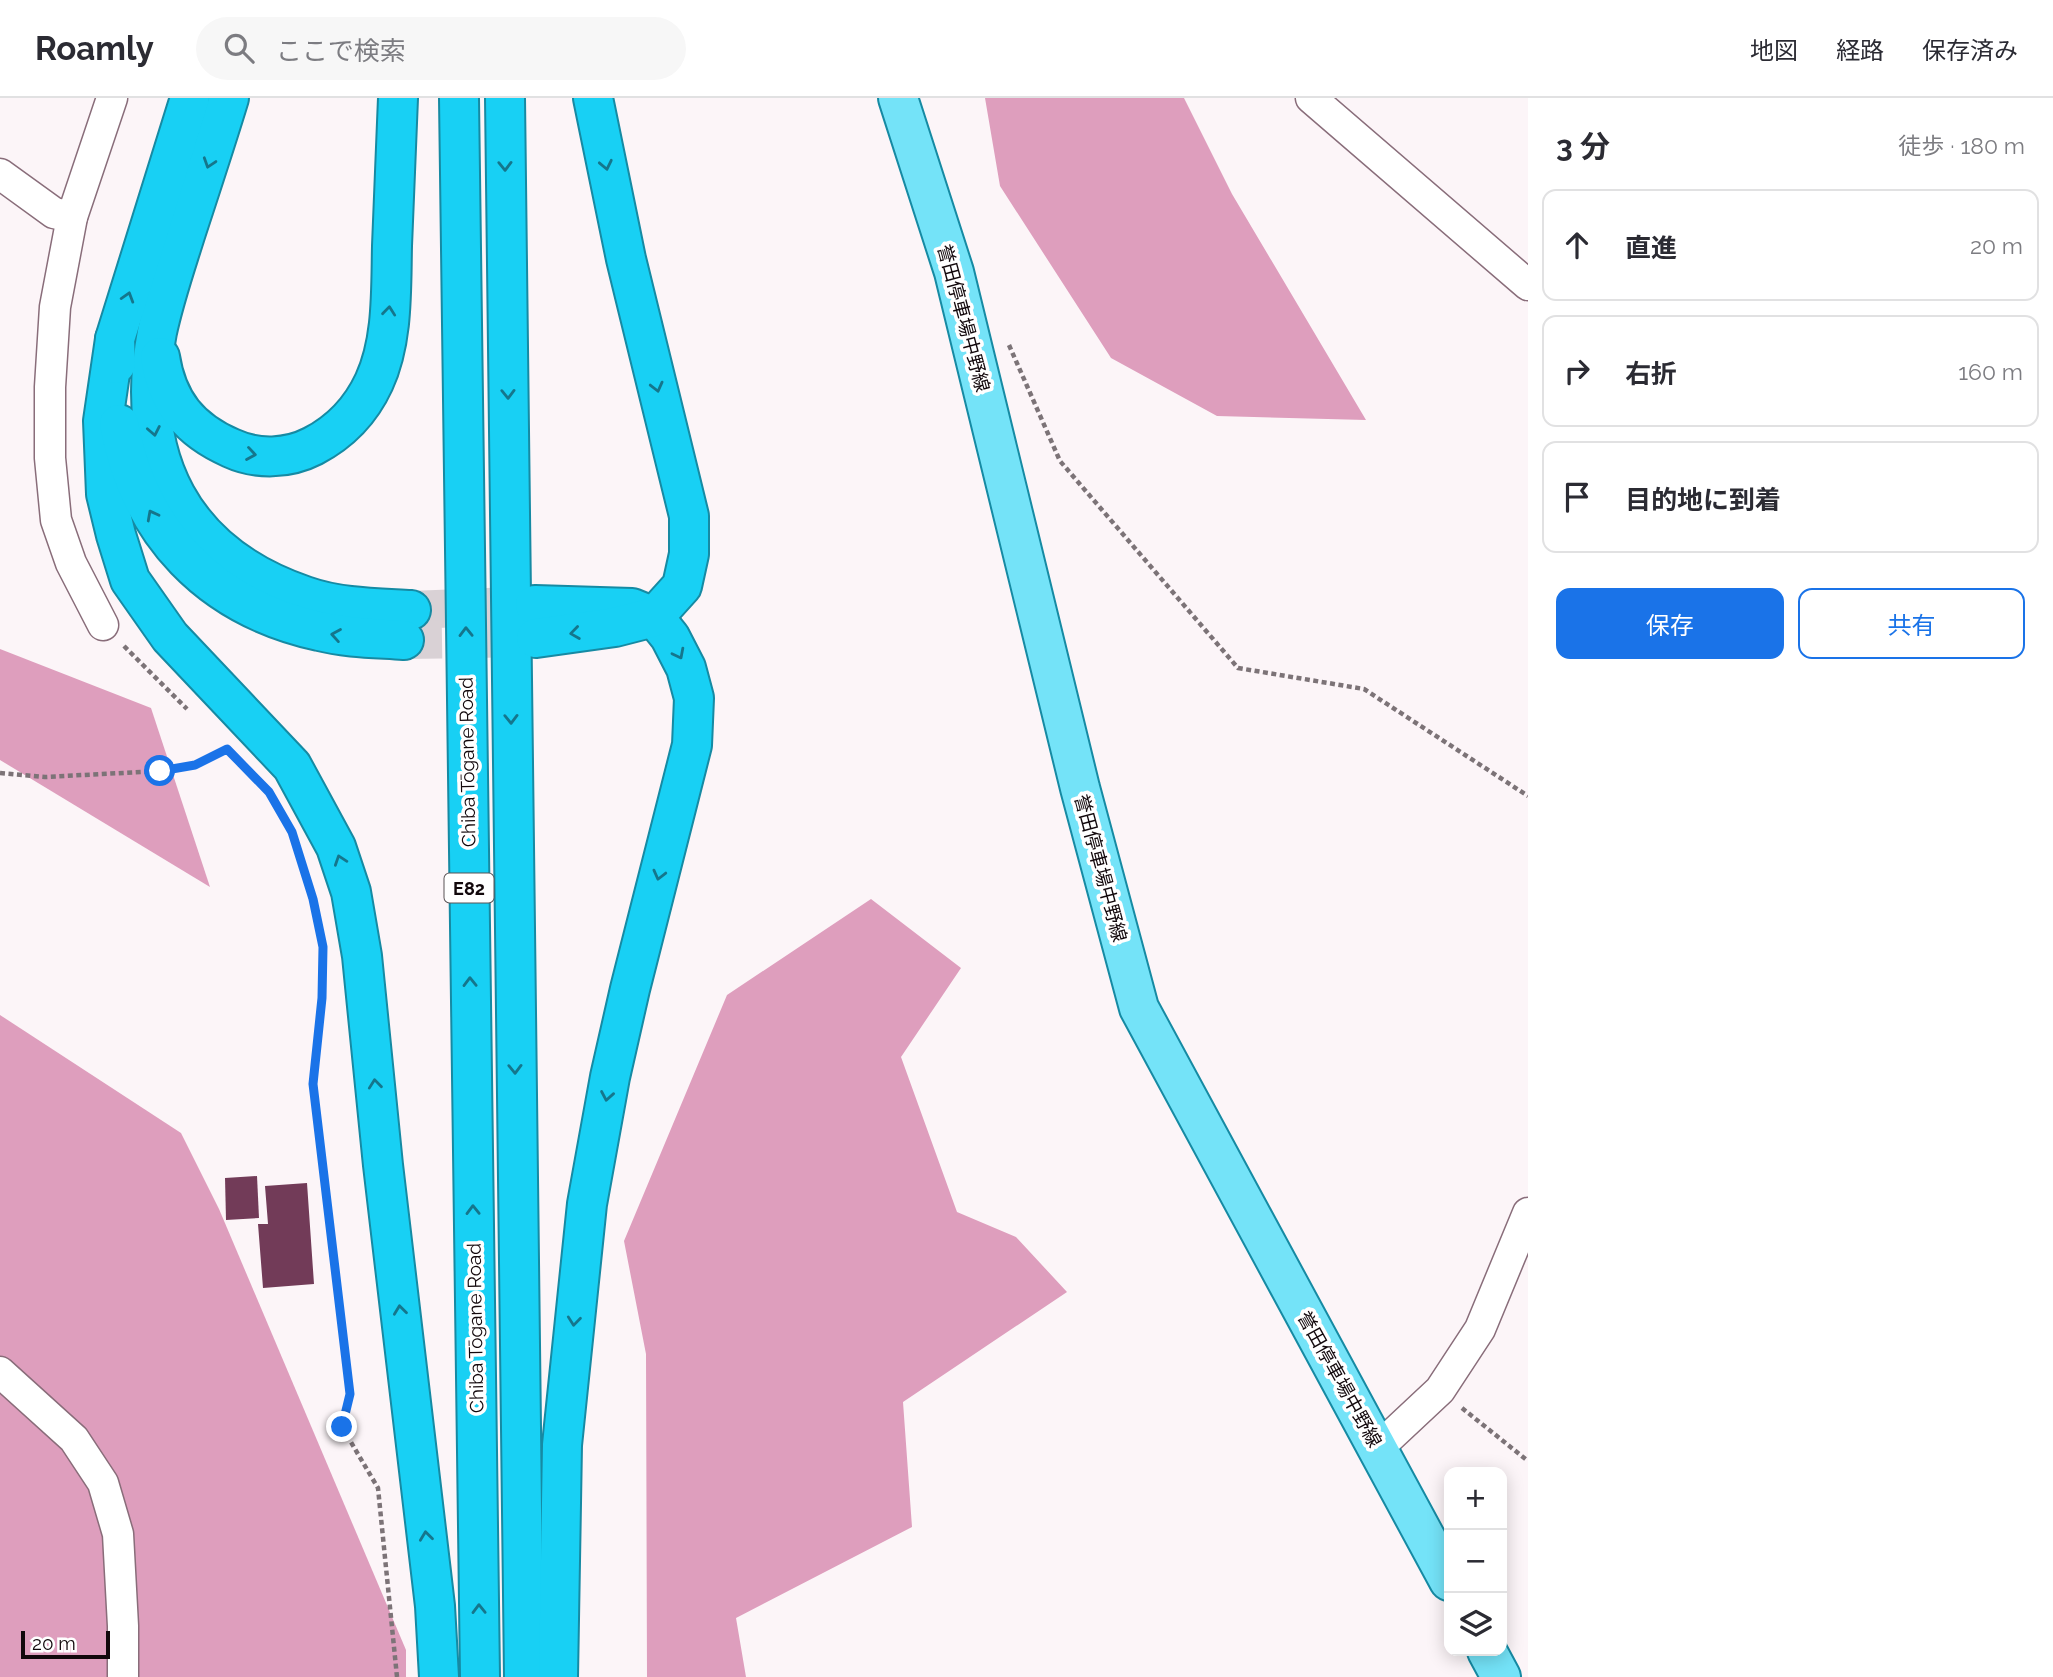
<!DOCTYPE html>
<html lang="ja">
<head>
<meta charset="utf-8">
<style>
	body { margin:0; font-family:Raleway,"Noto Sans JP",sans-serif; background:#f7f7f7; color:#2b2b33 }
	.controls { position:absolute; right:21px; bottom:21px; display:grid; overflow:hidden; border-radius:14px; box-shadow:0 4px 18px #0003 }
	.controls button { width:63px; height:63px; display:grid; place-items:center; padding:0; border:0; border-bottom:2px solid #e1e1e2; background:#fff; color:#2b2b33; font:35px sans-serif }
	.scale { position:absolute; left:21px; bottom:18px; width:89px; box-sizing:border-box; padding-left:7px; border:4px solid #12080c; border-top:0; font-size:19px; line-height:24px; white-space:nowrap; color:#12080c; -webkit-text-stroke:5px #fff; paint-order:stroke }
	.stop { position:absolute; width:21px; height:21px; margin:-16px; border:5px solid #1a73e8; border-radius:50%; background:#fff }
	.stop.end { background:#1a73e8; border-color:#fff; box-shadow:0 2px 7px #0008 }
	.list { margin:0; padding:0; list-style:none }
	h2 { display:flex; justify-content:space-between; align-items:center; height:91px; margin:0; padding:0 28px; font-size:30px }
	h2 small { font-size:23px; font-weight:400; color:#7c7c81 }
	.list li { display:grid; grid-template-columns:46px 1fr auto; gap:21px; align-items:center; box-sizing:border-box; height:112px; margin:0 14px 14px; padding:0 14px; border:2px solid #e1e1e2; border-radius:14px }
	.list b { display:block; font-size:26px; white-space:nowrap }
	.list em { font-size:23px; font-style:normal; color:#7c7c81 }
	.actions { display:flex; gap:14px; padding:21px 28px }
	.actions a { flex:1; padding:16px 0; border:2px solid #1a73e8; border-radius:14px; text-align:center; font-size:24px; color:#1a73e8 }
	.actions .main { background:#1a73e8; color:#fff }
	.icon { flex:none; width:38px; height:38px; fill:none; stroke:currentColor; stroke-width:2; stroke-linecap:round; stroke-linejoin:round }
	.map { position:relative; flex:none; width:1528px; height:1579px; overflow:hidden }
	header { display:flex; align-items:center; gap:42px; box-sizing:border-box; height:98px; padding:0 35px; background:#fff; border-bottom:2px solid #e1e1e2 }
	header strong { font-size:33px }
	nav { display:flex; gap:38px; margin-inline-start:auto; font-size:24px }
	.search { width:490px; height:63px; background:#f7f7f7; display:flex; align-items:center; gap:18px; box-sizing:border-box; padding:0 24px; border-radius:38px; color:#7c7c81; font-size:26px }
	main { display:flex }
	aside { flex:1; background:#fff }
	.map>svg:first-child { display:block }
	.forest { fill:#de9ebd }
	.building { fill:#723b58 }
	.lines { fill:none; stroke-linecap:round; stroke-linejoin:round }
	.highway-tunnel { stroke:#d9d1d5; stroke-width:38; stroke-dasharray:38 19; stroke-linecap:butt }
	.minor-casing { stroke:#896d7a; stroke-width:33 }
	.major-casing { stroke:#168aa3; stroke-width:42 }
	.highway-casing { stroke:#168aa3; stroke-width:42 }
	.path { stroke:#7c7377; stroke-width:4.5; stroke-dasharray:5 3.5; stroke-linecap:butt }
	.minor { stroke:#fff; stroke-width:30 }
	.major { stroke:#74e3f8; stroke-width:38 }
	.highway { stroke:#18d0f4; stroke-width:38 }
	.oneway { stroke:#15768c }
	.route { stroke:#1a73e8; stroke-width:9 }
	.labels { text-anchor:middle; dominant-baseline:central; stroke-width:7; stroke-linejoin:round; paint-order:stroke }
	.shield { fill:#fff; stroke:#595255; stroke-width:2 }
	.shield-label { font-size:18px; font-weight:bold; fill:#12080c }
	.street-label { font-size:19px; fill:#12080c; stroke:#fff }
</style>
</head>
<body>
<header>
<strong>Roamly</strong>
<div class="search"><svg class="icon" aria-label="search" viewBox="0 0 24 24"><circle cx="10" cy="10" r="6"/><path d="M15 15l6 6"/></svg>ここで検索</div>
<nav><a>地図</a><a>経路</a><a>保存済み</a></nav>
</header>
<main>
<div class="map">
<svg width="1528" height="1579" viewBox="0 0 1528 1579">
	<rect width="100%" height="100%" fill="#fcf5f8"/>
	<!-- forest -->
	<g class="forest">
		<path d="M985,0H1184L1232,96L1366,322L1217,318L1111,260L1000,88Z"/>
		<path d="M0,551L151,610L210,789L0,662Z"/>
		<path d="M871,801L961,870L901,959L957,1114L1016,1139L1067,1194L903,1304L912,1429L736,1520L746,1579H647L646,1256L624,1143L727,897Z"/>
		<path d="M0,917L181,1035L219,1111L406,1552V1579H0Z"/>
	</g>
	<!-- building -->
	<g class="building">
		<path d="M257,1078L259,1120L226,1122L225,1080Z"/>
		<path d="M307,1085L314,1186L263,1190L258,1126H268L265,1088Z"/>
	</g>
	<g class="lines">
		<!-- highway-tunnel -->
		<g class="highway-tunnel">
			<path d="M411,512L535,507"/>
			<path d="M404,542L536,540"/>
		</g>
		<defs>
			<g id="minor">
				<path d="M1311,0L1528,187"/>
				<path d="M0,76L54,115L72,119"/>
				<path d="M103,527L71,465L56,422L50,360V289L55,209L72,119L112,0"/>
				<path d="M0,1274L74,1341L103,1385L118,1436L123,1528V1579"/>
				<path d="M1378,1350L1440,1292L1480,1231L1528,1115"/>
			</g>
			<g id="major">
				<path d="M898,0L954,174L1080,690L1139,910L1449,1483"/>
				<path d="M1487,1553L1501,1579"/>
			</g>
			<g id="highway">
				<path d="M229,0C215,46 200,91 185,137C175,169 164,201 157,234C133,360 182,456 305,498C339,510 376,510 411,512"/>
				<path d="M459,0L480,1579"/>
				<path d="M505,0L524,1579"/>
				<path d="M115,241L103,323L106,396L116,437L130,482L170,539L292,668L336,749L351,794L362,858L383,1067L435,1508L439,1579"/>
				<path d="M160,259C167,305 190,332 231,350C257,362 288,361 313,348C340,334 361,312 374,284C393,243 391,193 392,148C394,99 396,49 398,0"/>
				<path d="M116,266L115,241L190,0"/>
				<path d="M119,326C139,435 210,509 319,533C347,540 376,540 404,542"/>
				<path d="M535,507L632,510L654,519L670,539L686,570L694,600L692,647L630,891L610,979L587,1106L562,1347L558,1579"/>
				<path d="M536,540L615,529L654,519L682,488L689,456V418L626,161L593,0"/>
			</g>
		</defs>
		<!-- minor casing -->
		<use href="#minor" class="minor-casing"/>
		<!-- major casing -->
		<use href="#major" class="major-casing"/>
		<!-- highway casing -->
		<use href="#highway" class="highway-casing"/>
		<!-- path -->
		<g class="path">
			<path d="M1009,247L1060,363L1238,570L1364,591L1528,698"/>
			<path d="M124,548L187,611"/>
			<path d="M0,675L45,679L160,673L195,667L227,651"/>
			<path d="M299,757L313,801L321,840"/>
			<path d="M323,849L322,900L313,986L350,1296L342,1329L378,1390L397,1579"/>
			<path d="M1462,1310L1528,1363"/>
		</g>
		<!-- minor -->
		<use href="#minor" class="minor"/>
		<!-- major -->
		<use href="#major" class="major"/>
		<!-- highway -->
		<use href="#highway" class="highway"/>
	</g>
	<!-- one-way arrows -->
	<defs><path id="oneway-chevron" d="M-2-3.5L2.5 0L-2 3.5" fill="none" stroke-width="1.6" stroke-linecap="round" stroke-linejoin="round" transform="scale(1.75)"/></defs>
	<g class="oneway">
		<use href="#oneway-chevron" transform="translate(209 65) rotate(108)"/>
		<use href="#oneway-chevron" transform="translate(606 67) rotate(78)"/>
		<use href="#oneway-chevron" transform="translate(505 68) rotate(89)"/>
		<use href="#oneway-chevron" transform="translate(128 199) rotate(-73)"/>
		<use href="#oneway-chevron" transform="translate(389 213) rotate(-84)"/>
		<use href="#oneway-chevron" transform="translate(657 289) rotate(76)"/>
		<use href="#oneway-chevron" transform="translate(508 296) rotate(89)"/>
		<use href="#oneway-chevron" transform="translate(154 333) rotate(79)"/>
		<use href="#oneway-chevron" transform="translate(251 356) rotate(9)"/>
		<use href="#oneway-chevron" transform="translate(152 417) rotate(-118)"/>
		<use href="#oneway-chevron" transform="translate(466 534) rotate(-91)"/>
		<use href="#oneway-chevron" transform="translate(575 535) rotate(172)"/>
		<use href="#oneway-chevron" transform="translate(336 537) rotate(-170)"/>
		<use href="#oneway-chevron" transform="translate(679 556) rotate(63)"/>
		<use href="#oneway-chevron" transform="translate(511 621) rotate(89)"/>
		<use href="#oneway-chevron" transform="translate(340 762) rotate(-109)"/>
		<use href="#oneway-chevron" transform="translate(659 777) rotate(104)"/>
		<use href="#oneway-chevron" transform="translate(470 884) rotate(-91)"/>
		<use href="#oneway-chevron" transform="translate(515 971) rotate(89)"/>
		<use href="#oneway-chevron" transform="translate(375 986) rotate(-96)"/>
		<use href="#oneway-chevron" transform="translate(607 998) rotate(100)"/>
		<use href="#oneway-chevron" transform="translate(473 1112) rotate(-91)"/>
		<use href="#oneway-chevron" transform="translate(400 1212) rotate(-97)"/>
		<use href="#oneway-chevron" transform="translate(574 1223) rotate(96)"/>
		<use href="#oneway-chevron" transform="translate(426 1438) rotate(-97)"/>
		<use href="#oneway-chevron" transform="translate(479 1511) rotate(-91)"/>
	</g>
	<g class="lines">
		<!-- route -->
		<path class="route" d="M160,673L195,667L227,651L269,694L292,734L313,801L323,849L322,900L313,986L350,1296L342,1329"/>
	</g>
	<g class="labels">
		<!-- shield labels -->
		<rect class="shield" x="444.5" y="775.5" width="49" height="29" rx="5"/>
		<g class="shield-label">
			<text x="469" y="790">E82</text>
		</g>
		<!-- street labels -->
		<g class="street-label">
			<text transform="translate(964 220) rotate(75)">誉田停車場中野線</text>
			<text transform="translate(467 664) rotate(-91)">Chiba Tōgane Road</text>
			<text transform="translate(1101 770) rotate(75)">誉田停車場中野線</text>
			<text transform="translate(475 1230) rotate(-91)">Chiba Tōgane Road</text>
			<text transform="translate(1340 1281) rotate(61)">誉田停車場中野線</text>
		</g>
	</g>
</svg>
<div class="controls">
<button>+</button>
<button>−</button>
<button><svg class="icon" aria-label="layers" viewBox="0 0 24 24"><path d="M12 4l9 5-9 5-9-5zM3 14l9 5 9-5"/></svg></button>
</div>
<div class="scale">20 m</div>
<div class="stop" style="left:160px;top:673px"></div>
<div class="stop end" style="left:342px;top:1329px"></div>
</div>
<aside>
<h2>3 分<small>徒歩 · 180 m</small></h2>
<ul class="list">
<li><svg class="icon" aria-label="ahead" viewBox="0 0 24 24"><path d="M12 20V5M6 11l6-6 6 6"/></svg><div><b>直進</b></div><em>20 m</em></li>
<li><svg class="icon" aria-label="right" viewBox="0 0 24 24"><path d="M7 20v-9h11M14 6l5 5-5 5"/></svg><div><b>右折</b></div><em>160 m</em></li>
<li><svg class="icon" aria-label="arrive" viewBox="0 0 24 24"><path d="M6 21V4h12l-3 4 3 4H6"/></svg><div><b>目的地に到着</b></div></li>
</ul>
<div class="actions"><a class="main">保存</a><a>共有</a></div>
</aside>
</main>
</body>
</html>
